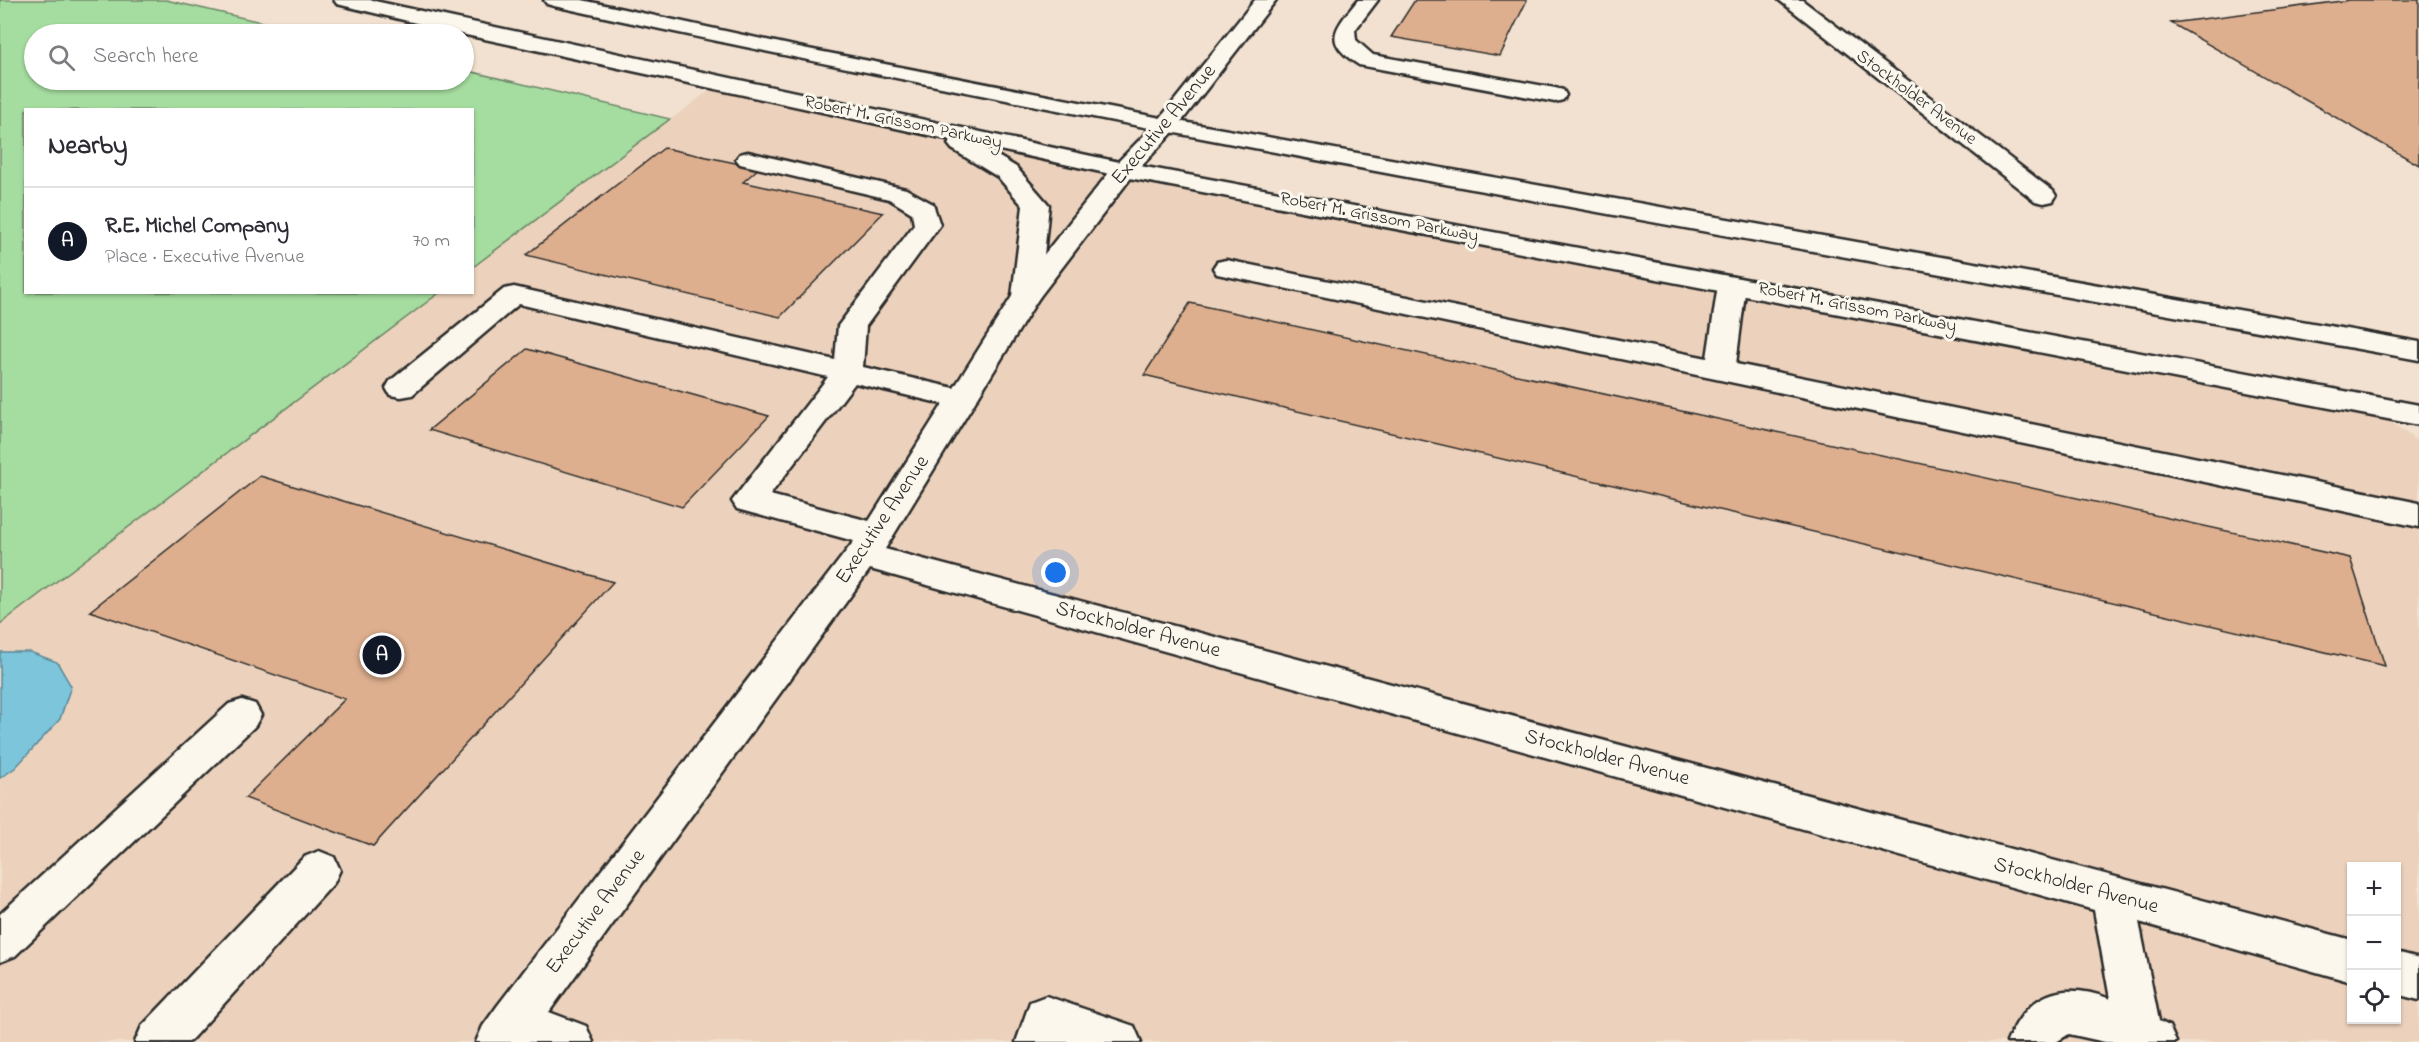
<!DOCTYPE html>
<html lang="en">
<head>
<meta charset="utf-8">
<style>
	body { margin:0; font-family:"Indie Flower",sans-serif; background:#f2f2f3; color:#2b2b33 }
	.controls { position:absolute; right:18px; bottom:18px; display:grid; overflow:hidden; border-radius:0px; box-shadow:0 2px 4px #0004 }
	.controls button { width:54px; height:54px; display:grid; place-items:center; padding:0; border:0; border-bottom:2px solid #e1e1e2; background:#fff; color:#2b2b33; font:30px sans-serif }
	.you { position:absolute; left:1056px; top:573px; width:21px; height:21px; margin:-15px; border:4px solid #fff; border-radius:50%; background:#1a73e8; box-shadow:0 0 0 9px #1a73e833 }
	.badge { display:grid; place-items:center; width:39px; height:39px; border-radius:50%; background:#111827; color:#fff; font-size:20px; font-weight:700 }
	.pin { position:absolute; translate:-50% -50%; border:3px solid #fff; box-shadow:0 2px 6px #0006 }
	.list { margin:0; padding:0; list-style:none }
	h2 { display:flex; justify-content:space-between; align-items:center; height:78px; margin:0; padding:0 24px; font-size:26px }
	h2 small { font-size:20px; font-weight:400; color:#7c7c81 }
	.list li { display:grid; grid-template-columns:39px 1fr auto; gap:18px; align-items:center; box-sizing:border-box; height:108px; padding:0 24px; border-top:2px solid #e1e1e2 }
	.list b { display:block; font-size:22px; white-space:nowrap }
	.list p { margin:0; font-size:20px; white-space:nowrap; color:#7c7c81 }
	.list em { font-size:20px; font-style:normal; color:#7c7c81 }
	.icon { flex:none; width:33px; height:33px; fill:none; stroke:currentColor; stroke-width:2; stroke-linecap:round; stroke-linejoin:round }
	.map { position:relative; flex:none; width:2419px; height:1042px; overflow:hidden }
	.search { position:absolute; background:#fff; box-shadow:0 2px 4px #0004; left:24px; top:24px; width:450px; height:66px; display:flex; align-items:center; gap:15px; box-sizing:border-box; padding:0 21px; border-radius:33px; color:#7c7c81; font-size:22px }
	.panel { position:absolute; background:#fff; box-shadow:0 2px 4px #0004; left:24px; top:108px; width:450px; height:186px; border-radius:0px }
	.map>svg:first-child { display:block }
	.built { fill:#ecd2bc; fill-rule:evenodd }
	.green { fill:#a5dc9f; stroke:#688465; stroke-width:1.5 }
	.water { fill:#7bc5db; stroke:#5b8795; stroke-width:1.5 }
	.building { fill:#ddaf8e; stroke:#2b2b2b; stroke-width:1.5 }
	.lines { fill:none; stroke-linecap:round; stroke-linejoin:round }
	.minor-casing { stroke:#2b2b2b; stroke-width:5 }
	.major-casing { stroke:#2b2b2b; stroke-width:5 }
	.minor { fill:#fbf7ec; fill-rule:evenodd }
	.major { fill:#fbf7ec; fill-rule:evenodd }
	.labels { text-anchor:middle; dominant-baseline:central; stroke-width:6; stroke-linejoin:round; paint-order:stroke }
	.far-street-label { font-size:18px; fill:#2b2b2b; stroke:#fbf7ec }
	.street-label { font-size:21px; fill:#2b2b2b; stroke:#fbf7ec }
</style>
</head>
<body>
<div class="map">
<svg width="2419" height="1042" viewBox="0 0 2419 1042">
	<rect width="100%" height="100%" fill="#f2e1d0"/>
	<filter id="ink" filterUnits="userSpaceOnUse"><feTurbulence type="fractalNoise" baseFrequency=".0167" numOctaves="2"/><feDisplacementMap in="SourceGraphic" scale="12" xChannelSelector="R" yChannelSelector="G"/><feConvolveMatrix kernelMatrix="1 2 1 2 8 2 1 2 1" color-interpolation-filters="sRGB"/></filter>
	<g filter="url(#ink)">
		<!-- built -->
		<path class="built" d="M718,84L2371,406L2419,443V1042H0V624L439,293L472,292L473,267ZM2352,866H2396V1020H2352Z"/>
		<!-- green -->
		<path class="green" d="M0,0H166L313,34H34V80H464V70L670,119L473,267L472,110H26V292L439,293L0,624Z"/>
		<!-- water -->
		<path class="water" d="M0,652H30L57,662L71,686L60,719L15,768L0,778Z"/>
		<!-- building -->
		<g class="building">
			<path d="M1415,0H1527L1500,56L1391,37Z"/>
			<path d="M2350,0H2419V165L2171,23Z"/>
			<path d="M664,148L759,168L743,182L883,213L780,317L526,255Z"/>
			<path d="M1190,303L2350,558L2385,666L1144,375Z"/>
			<path d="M527,349L769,416L682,507L429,430Z"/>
			<path d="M260,476L613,582L373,846L245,798L345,699L90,611Z"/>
		</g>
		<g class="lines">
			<defs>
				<g id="minor">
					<path d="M1255,0H1276L1174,131L1133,175L1038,299L885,549L2352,940V982L2139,922L2159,1021L2169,1026L2176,1042H2105L2069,1034L2056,1042H2007C2027,994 2061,980 2110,999L2094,910L870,569L549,1012L586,1026L593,1042H476L483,1026L498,1005L854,541L737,509L732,501L828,377L519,304L412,395L401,397L390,395L386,388L390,381L504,289L514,287L835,360L838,326L914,225L912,213L889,199L740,164L736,159L740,154L748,152L906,189L933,204L940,225L866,326L863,367L954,388L1016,290L1115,165L1158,121ZM855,383L943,404L869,521L770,495Z"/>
					<path d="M1358,0H1378L1355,30L1356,40L1373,55L1555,88L1563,90L1566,95L1563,100L1555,102L1359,65C1321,41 1335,29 1358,0Z"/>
					<path d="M1779,0H1802L2053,191L2056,196L2053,201L2044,203L2035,201Z"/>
					<path d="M1226,260L1707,358L1718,285L1722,279L1732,277L1742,279L1746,285L1736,364L2419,503V527L1217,274L1213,268L1217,262Z"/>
					<path d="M242,700L255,704L261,715L255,726L15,956L0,962V914L229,704Z"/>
					<path d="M319,851L334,857L340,870L334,883L189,1042H135L142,1026L304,857Z"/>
					<path d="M2396,952L2419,958V1000L2396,994Z"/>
					<path d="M1046,996L1134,1026L1141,1042H1016L1030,1002Z"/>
				</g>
				<g id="major">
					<path d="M334,0H370L1124,163L2419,405V425L1124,177L981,146L1016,167L1049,205L1040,296L1036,302L1026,304L1016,302L1012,296L1023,206L998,177L952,149L948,144L951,140L466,35L337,4Z"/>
					<path d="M544,0H582L803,48L1166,119L2419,342V360C1796,247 1172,141 554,6L547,4Z"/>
				</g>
			</defs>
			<!-- minor casing -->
			<use href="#minor" class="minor-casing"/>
			<!-- major casing -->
			<use href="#major" class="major-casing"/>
			<!-- minor -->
			<use href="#minor" class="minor"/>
			<!-- major -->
			<use href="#major" class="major"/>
		</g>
	</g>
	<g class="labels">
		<!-- far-street labels -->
		<g class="far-street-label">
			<text transform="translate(1916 98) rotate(37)">Stockholder Avenue</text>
			<text transform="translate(903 123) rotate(12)">Robert M. Grissom Parkway</text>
			<text transform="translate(1379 218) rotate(11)">Robert M. Grissom Parkway</text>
			<text transform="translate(1857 308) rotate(11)">Robert M. Grissom Parkway</text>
		</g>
		<!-- street labels -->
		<g class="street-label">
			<text transform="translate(1164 125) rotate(-50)">Executive Avenue</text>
			<text transform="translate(883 520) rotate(-56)">Executive Avenue</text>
			<text transform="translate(1138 630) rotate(15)">Stockholder Avenue</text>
			<text transform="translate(1607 758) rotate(15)">Stockholder Avenue</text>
			<text transform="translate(2076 886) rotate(15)">Stockholder Avenue</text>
			<text transform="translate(596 912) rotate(-53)">Executive Avenue</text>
		</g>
	</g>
</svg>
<div class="controls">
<button>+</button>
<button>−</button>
<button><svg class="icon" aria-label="locate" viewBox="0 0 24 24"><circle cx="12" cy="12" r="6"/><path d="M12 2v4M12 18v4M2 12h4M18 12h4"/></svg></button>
</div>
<div class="you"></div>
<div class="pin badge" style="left:382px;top:655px">A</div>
<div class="search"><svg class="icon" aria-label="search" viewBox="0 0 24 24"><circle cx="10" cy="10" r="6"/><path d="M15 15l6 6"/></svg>Search here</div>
<section class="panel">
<h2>Nearby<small></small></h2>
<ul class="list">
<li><span class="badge">A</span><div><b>R.E. Michel Company</b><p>Place · Executive Avenue</p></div><em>70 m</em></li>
</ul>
</section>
</div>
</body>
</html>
